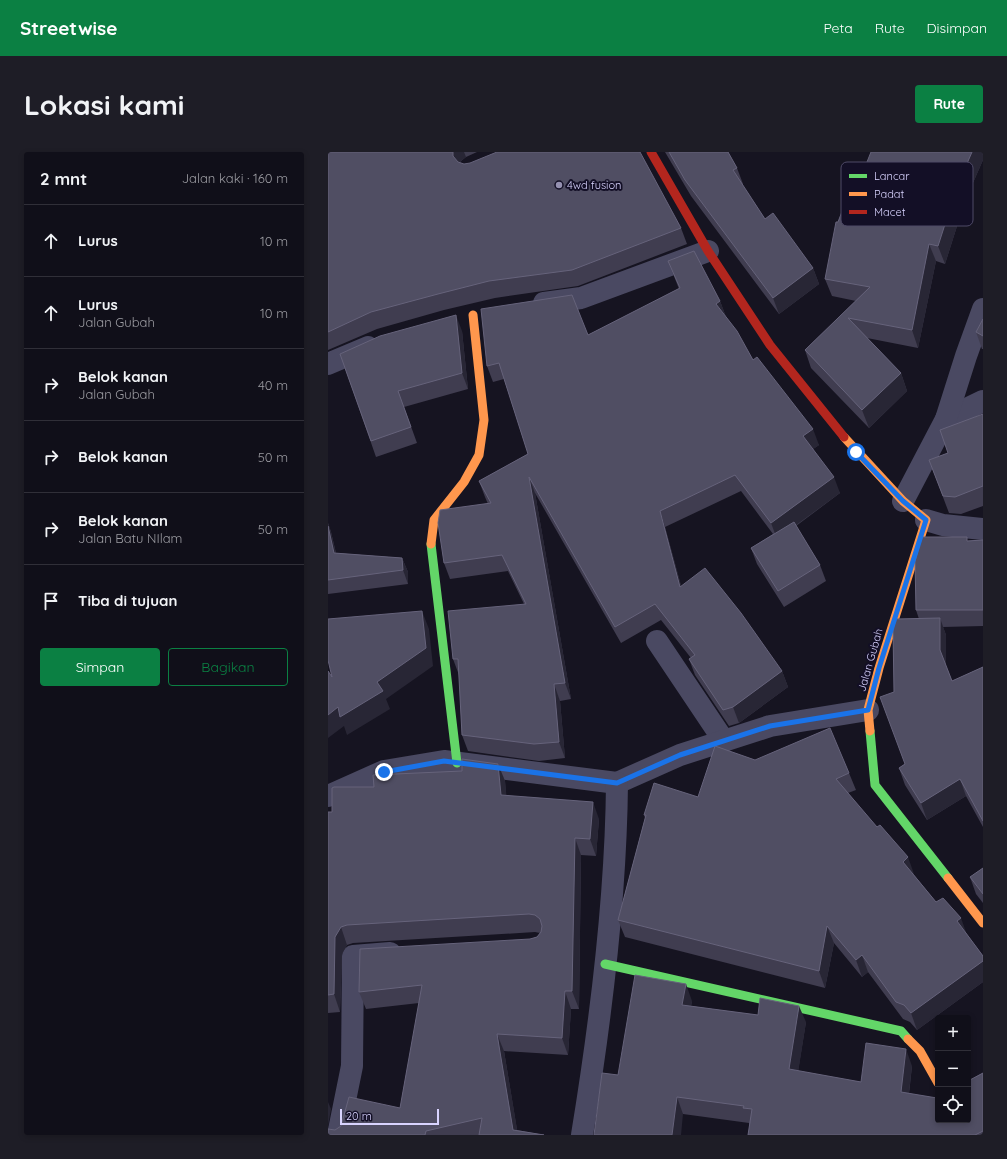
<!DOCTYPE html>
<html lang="id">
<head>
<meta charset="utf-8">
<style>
	body { margin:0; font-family:Quicksand,sans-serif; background:#1e1d26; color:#f1f3f6 }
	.controls { position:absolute; right:12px; bottom:12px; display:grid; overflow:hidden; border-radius:4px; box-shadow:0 2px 6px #0003 }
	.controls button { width:36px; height:36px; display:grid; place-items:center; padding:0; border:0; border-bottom:1px solid #302f38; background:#100f19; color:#f1f3f6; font:20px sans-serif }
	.scale { position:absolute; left:12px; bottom:10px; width:99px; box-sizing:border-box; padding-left:4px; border:2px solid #d9d4ff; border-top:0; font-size:11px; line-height:14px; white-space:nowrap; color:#d9d4ff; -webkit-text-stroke:3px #130f26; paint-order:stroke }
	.stop { position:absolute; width:12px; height:12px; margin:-9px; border:3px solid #1a73e8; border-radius:50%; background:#fff }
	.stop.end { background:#1a73e8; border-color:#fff; box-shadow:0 1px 4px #0008 }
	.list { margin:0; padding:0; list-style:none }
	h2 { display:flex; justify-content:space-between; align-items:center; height:52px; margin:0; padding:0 16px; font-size:17px }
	h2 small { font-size:13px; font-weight:400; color:#9c9ca2 }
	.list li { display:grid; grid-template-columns:26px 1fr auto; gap:12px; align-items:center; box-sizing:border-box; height:72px; padding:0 16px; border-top:1px solid #302f38 }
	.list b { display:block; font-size:15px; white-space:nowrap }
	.list p { margin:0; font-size:13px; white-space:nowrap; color:#9c9ca2 }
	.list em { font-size:13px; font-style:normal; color:#9c9ca2 }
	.actions { display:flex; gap:8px; padding:12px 16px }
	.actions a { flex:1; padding:9px 0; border:1px solid #0b8043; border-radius:4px; text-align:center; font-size:14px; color:#0b8043 }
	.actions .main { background:#0b8043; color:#fff }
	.icon { flex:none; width:22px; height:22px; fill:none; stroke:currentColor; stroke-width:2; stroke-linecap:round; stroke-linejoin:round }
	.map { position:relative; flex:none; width:655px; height:983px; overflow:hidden; border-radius:4px }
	header { display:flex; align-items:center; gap:24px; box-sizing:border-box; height:56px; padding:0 20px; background:#0b8043; color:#fff }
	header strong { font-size:19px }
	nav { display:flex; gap:22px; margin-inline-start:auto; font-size:14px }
	.intro { display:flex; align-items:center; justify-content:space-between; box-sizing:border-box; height:96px; padding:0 24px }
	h1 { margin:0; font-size:28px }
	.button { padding:10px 18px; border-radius:4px; background:#0b8043; color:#fff; font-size:14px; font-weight:700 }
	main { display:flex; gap:24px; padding:0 24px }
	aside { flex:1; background:#100f19; border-radius:4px; box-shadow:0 2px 6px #0003 }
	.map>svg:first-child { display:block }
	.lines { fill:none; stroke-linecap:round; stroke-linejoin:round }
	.street { stroke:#4a4962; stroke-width:22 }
	.fast { stroke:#63d668; stroke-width:9 }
	.slow { stroke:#ff974d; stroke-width:9 }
	.jam { stroke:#b3261e; stroke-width:9 }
	.wall { fill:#403d50 }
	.shaded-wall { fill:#282635 }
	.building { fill:#504e63; stroke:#66637b }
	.route { stroke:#1a73e8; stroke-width:5 }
	.poi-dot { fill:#9591b1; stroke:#130f26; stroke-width:1.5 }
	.labels { text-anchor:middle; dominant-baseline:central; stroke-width:4; stroke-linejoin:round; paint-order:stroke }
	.poi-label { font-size:11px; fill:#d9d4ff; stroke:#130f26; text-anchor:start }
	.street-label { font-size:11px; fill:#d9d4ff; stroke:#130f26 }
	.key { fill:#130f26; stroke:#4e4a67; stroke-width:1 }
	.key-label { font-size:11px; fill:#d9d4ff }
</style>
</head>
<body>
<header>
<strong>Streetwise</strong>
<nav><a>Peta</a><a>Rute</a><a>Disimpan</a></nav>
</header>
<div class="intro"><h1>Lokasi kami</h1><a class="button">Rute</a></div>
<main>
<aside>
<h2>2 mnt<small>Jalan kaki · 160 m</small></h2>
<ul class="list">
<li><svg class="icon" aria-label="ahead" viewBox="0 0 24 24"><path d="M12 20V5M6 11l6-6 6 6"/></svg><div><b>Lurus</b></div><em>10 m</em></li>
<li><svg class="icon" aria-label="ahead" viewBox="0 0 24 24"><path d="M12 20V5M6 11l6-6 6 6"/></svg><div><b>Lurus</b><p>Jalan Gubah</p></div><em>10 m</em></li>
<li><svg class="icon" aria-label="right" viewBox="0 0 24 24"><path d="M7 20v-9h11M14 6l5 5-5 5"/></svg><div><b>Belok kanan</b><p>Jalan Gubah</p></div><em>40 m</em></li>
<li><svg class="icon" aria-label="right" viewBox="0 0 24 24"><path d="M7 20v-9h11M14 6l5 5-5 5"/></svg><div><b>Belok kanan</b></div><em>50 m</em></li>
<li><svg class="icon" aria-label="right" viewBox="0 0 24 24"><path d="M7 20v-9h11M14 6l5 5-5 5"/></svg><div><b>Belok kanan</b><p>Jalan Batu NIlam</p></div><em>50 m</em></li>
<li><svg class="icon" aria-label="arrive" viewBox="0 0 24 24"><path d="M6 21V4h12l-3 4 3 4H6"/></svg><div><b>Tiba di tujuan</b></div></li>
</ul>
<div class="actions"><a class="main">Simpan</a><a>Bagikan</a></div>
</aside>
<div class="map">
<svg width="655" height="983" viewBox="0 0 655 983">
	<rect width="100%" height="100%" fill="#161421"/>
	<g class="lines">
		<!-- street -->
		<g class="street">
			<path d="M216,151L253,146L380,99"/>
			<path d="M0,212L40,195"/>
			<path d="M618,267L655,249"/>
			<path d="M575,349L618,267L638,204L655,157"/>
			<path d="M598,368L615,373L655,377"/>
			<path d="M329,489L396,589"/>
			<path d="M289,631L352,603L442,574L540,558"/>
			<path d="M0,644L56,619L116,609L289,631"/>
			<path d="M10,983L24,914L25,804L62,801"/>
			<path d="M254,983C273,867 288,748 289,631"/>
		</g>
		<!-- fast -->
		<g class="fast">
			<path d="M103,392L129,611"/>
			<path d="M542,579L547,633L620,726"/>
			<path d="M277,812L573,879L580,887"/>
		</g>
		<!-- slow -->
		<g class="slow">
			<path d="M516,285L575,349L598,368L551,516L540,558L542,579"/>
			<path d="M103,392L106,368L136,330L151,303L156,268L145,163"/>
			<path d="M620,726L655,771"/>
			<path d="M580,887L592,899L610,931"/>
		</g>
		<!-- jam -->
		<path class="jam" d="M323,0L380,99L442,193L516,285"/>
	</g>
	<!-- wall -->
	<g class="wall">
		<path d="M0,0H149L138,5L133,9L132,11L353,76L359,92L250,134L167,146L116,158L49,177L0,198Z"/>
		<path d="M337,0H400L409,16L415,32H414L437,67L485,116L491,132L451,162L363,44Z"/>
		<path d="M655,0V8L637,49L617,112L608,109L590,196L539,186L573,221L579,239L541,276L483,216L477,198L528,149L504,144L497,127L510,70L535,20Z"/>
		<path d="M340,109L392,149L398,165L425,208L491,293L485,297L512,341L468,374L492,413L498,429L456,455L429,412L423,396L445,382L413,339L337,375L353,434L454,519L460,535L411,571L401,574L367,523L361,507L363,506L333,468L293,491L207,341L243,547L232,549L237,606L211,609L140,599L134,583L131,523L125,507L196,452L180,419L122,427L116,411L160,352L157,345L151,329L200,302L176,227L165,230L159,214L260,183L351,137Z"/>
		<path d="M655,167V197H654L648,180Z"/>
		<path d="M134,179L140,237L76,255L89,291L48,305L12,202Z"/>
		<path d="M655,262V354L633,362L621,361L601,308L620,301Z"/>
		<path d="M0,371L3,380L8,401L74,406L80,420V432L0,442Z"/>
		<path d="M655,388V474L615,475L618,483V514L624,529L655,515V675L638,644L599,668L577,633L571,616L577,612L566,540L591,467L588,458L640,389Z"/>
		<path d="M427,608L521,621L528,638L520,641L586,723L608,750L638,781L655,804V830L589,878L582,870L575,867L540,820L534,825L506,791L497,836L297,785L290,768L317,666L316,663L370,645Z"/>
		<path d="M170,612L177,629L178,643L271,667L268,704L253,703L251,857H243L240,903L176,899L189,978L216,983H0L1,978H7L72,956L91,851L38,857L31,840L202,787L209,785L212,781L207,780L25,791L19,793L14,802L12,860L0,861V660H4L46,635Z"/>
		<path d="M655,716V751L648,742L642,725Z"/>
		<path d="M364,849L363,854L478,870L470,919L533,930L584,914L581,942L609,946L655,921V983H420L422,973L421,971L355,962L290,923Z"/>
	</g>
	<!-- shaded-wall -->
	<g class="shaded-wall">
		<path d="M125,0H136L138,5L133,9L131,15L125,4Z"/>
		<path d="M644,0H655V8L637,49L617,112L610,94L630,32Z"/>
		<path d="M601,92L608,109L590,196L584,178Z"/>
		<path d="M485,116L491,132L451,162L445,146Z"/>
		<path d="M392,149L398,165L394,168L388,152Z"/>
		<path d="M128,163L134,179L140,237L134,221Z"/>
		<path d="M573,221L579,239L541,276L534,258Z"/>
		<path d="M485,277L491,293L481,300L475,284Z"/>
		<path d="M201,325L207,341L243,547L237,531Z"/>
		<path d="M506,325L512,341L449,387L443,371Z"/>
		<path d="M332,359L337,375L358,451L352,435Z"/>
		<path d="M0,371L3,380L11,415L6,401L0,374Z"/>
		<path d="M74,406L80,420V432L75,418Z"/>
		<path d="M94,459L101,477L105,514L58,547L62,557L19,583L16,574L0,586V563L10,555L49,530Z"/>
		<path d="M612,466L618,483V515L612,498Z"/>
		<path d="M454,519L460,535L411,571L405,555Z"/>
		<path d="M226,532L232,549L237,606L231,590Z"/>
		<path d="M170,612L177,629L180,660L173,643Z"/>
		<path d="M632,627L638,644L599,668L593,651Z"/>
		<path d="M265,650L271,667L268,704L262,687Z"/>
		<path d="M247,686L253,703L251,857L244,839Z"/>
		<path d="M580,705L586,722L581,727L575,710Z"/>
		<path d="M633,766L639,783L629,769Z"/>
		<path d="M499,774L506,791L497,836L491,819Z"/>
		<path d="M13,775L19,793L14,802L12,860L6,842L7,785Z"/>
		<path d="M534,803L540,820L534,825L528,808Z"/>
		<path d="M655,809V830L589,878L583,861Z"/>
		<path d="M358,832L364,849L360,870L354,853Z"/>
		<path d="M237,839L243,857L240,903L234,886Z"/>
		<path d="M471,854L478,870L468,934L461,917Z"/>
		<path d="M169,882L176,899L190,983L185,978Z"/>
		<path d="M578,897L584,914L579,957L573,940Z"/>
		<path d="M349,945L355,962L353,983H344Z"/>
		<path d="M0,950L3,957L0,974Z"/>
	</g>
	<!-- building -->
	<g class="building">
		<path d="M0,0H125V4L130,10L136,12L142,11L169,0H312L353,76L244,118L161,129L110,142L43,160L0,180Z"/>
		<path d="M341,0H400L409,16L405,18L437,67L445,61L485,116L445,146L357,28Z"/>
		<path d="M543,0H644L630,32L610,94L601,92L584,178L520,166L573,221L534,258L477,198L542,135L497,127L508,70H510L530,18L535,20Z"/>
		<path d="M366,99L392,149L388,152L409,179L425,208L429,205L485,277L475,284L506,325L443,371L407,323L332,359L352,435L377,416L413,461L454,519L405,555L395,558L361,507L367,503L327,452L287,475L201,325L237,531L226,532L231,590L206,592L134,583L130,507H125L120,459L198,452L174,403L116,411L110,371L112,358L163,351L151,329L200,302L171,211L159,214L153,157L244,143L260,183L352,136L340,109Z"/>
		<path d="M128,163L134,221L70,239L83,275L43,289L12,202L52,184Z"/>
		<path d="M655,167V184L648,180Z"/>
		<path d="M655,262V334L627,345L615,344L601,308L620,301L612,278Z"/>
		<path d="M466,370L492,413L450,439L423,396Z"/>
		<path d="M0,374L6,401L74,406L75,418L0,428Z"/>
		<path d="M594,385H639V389L655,388V458H588L587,409Z"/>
		<path d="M94,459L98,496L49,530L55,539L12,565L10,555L0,563V519L4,525L0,508V467Z"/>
		<path d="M612,466V498L624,529L655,515V669L632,627L593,651L571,616L577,612L552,545L566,540L565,477L568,467Z"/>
		<path d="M502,576L521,621L508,627L549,675L552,673L580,705L575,710L608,750L615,746L633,766L629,769L655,804V809L583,861L576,853L568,850L534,803L528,808L499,774L491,819L290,768L318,663H316L326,631L370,645L387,594L427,608Z"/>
		<path d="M134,607L170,612L173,643L265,650L262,687L247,686L244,839H237L234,886L169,882L185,978L216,983H151L154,966L98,979L97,983H0V977L7,978L13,974L21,945L72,956L94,833L31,840L32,797L202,787L209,785L213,780L214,774L212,767L207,763L201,762L19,773L13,775L7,785L6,842L0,843V660H4V636L6,635H46L45,623L134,619Z"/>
		<path d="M655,716V742L642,725Z"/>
		<path d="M307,823L358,832L354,853L430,863L432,846L471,854L461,917L533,930L538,891L578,897L573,940L609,946L610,945V968H640V929L655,921V979L647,983H420L424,957L415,956L416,954L349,945L344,983H266L274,921L290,923Z"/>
	</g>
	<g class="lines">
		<!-- route -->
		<path class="route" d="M56,620L116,609L289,631L352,603L442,574L540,558L551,516L598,368L575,349L528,300"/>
	</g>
	<!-- markers -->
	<circle class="poi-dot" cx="231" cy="33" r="4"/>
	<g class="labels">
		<!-- poi labels -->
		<g class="poi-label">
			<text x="239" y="33">4wd fusion</text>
		</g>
		<!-- street labels -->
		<g class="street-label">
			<text transform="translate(542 508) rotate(-74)">Jalan Gubah</text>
		</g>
	</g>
	<!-- legend -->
	<rect x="513" y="10" width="132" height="64" rx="6" class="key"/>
	<rect x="521" y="22" width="18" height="4" fill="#63d668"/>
	<rect x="521" y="40" width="18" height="4" fill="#ff974d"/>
	<rect x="521" y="58" width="18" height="4" fill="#b3261e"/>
	<g class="key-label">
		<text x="546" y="28">Lancar</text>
		<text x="546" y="46">Padat</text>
		<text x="546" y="64">Macet</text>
	</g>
</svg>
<div class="controls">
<button>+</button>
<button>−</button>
<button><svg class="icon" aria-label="locate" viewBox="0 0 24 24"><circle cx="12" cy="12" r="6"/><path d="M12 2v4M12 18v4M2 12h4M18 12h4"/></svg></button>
</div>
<div class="scale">20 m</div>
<div class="stop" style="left:528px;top:300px"></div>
<div class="stop end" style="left:56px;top:620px"></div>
</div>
</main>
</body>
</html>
